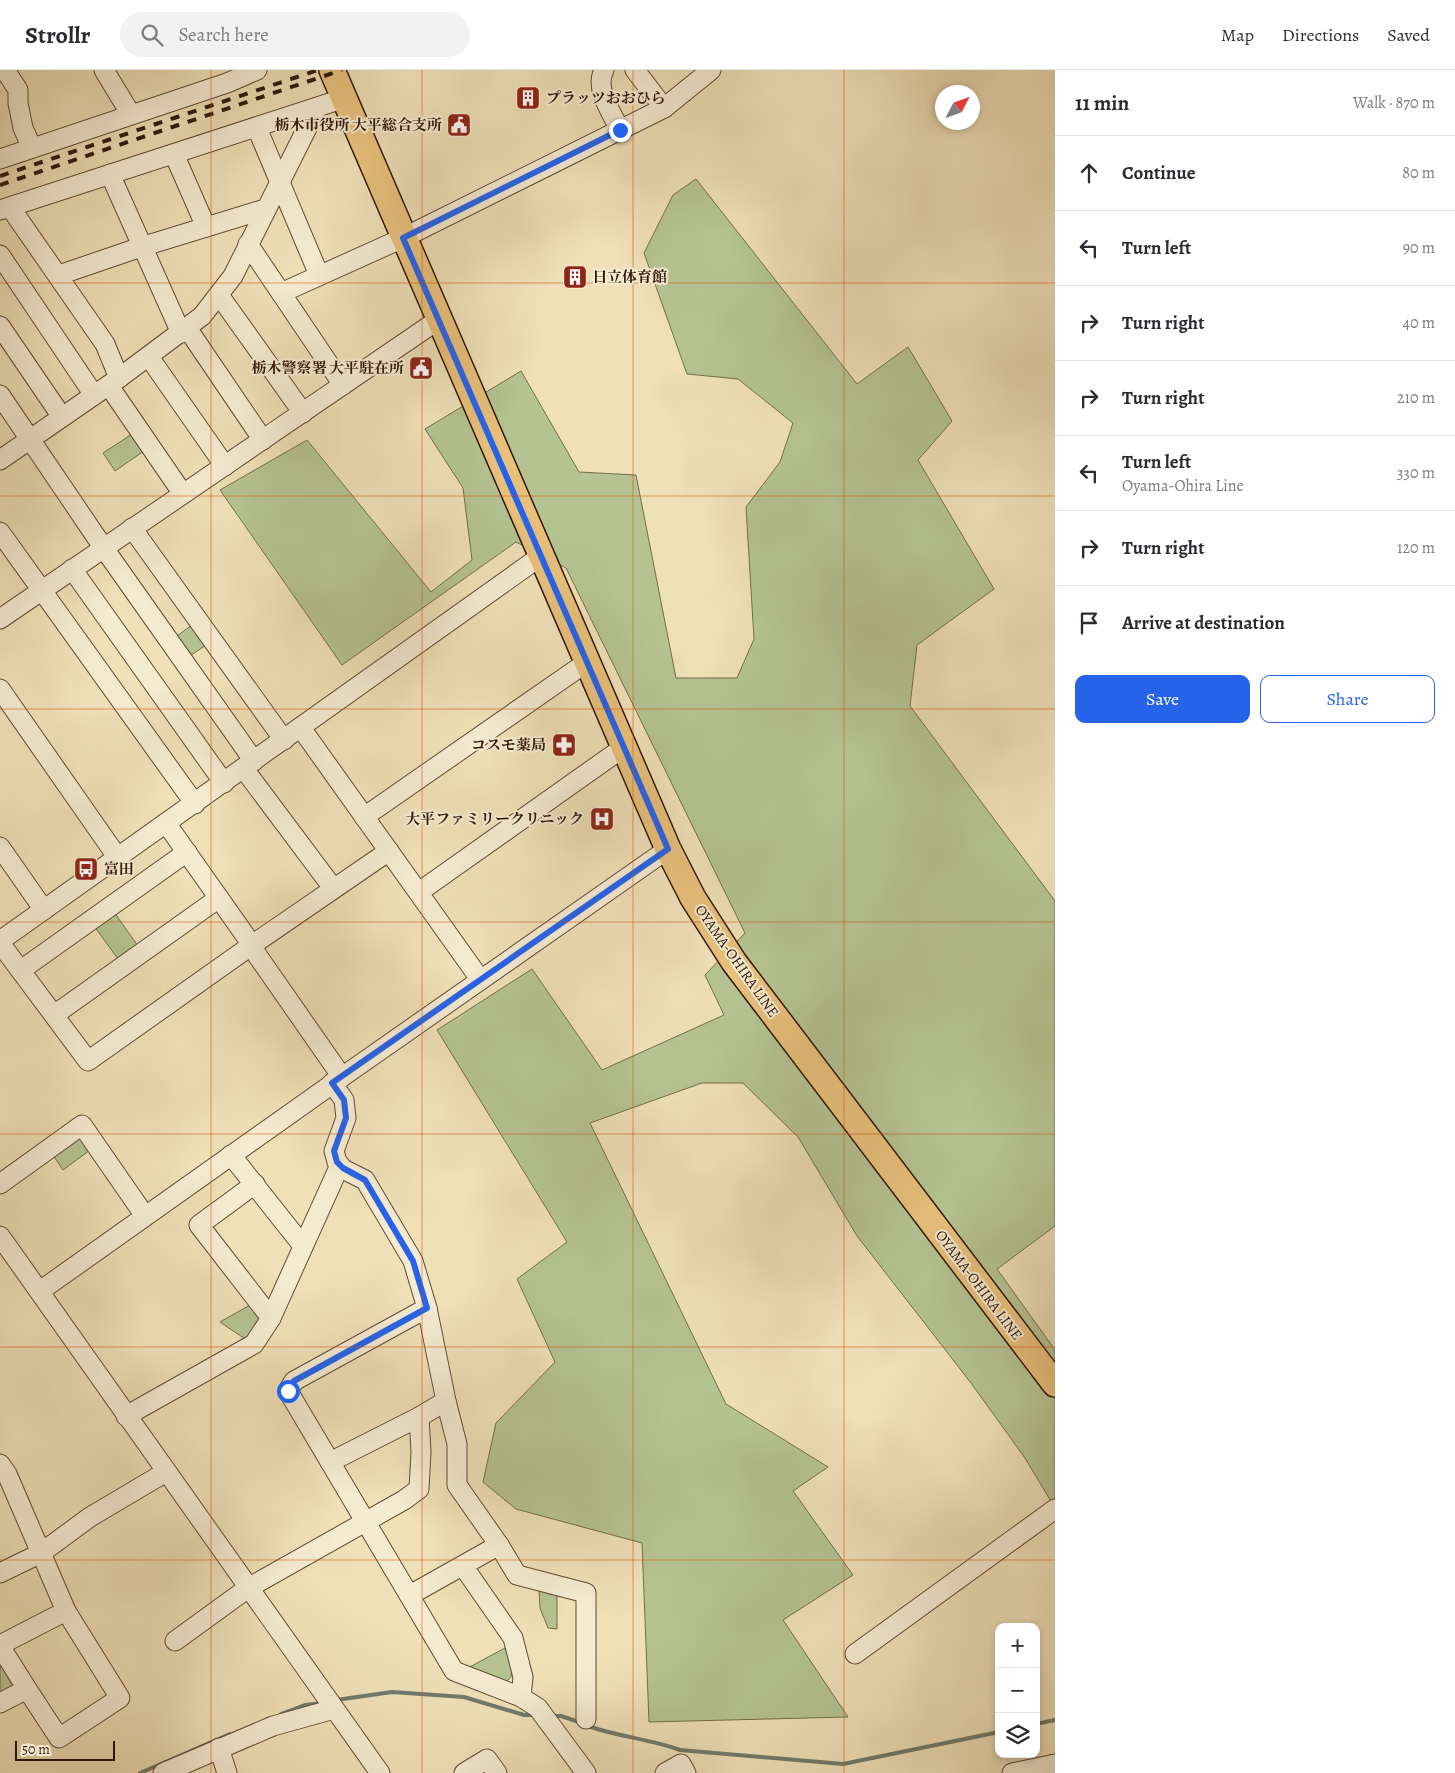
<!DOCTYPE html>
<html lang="en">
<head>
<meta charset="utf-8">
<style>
	body { margin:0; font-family:Alegreya,"Noto Serif JP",serif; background:#f2f2f3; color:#2b2b33 }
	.controls { position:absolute; right:15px; bottom:15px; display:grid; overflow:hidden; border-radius:10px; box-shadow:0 2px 8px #0003 }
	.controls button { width:45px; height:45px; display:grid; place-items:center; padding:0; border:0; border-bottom:1px solid #e1e1e2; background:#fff; color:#2b2b33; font:25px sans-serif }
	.compass { position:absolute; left:935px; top:15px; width:45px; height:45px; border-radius:50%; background:#fff; box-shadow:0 2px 8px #0003; rotate:49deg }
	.scale { position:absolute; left:15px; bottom:12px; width:100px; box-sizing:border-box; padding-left:5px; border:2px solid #311708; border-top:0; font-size:14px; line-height:18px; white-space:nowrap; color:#311708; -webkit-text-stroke:4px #f5ebd1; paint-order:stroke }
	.stop { position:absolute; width:15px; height:15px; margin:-11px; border:4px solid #2563eb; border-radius:50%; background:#fff }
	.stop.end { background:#2563eb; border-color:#fff; box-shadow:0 1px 5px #0008 }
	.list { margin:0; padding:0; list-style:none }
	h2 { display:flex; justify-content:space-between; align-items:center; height:65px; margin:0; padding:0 20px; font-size:21px }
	h2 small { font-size:16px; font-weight:400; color:#7c7c81 }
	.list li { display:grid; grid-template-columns:32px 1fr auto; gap:15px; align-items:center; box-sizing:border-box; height:75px; padding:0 20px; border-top:1px solid #e1e1e2 }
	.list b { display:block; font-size:19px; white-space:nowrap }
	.list p { margin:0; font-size:16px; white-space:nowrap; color:#7c7c81 }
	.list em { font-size:16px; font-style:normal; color:#7c7c81 }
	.actions { display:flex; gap:10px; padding:15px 20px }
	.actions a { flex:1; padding:11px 0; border:1px solid #2563eb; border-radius:10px; text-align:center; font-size:18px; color:#2563eb }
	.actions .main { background:#2563eb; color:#fff }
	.icon { flex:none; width:28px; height:28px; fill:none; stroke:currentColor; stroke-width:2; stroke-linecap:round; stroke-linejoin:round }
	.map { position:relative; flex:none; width:1055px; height:1703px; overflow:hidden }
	header { display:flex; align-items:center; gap:30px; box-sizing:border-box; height:70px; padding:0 25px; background:#fff; border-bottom:1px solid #e1e1e2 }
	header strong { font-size:24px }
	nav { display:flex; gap:28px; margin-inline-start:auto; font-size:18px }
	.search { width:350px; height:45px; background:#f2f2f3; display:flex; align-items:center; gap:12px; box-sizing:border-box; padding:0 18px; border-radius:28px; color:#7c7c81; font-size:19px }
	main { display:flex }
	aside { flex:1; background:#fff }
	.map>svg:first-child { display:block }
	.green { fill:#b5c392; stroke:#736d4d }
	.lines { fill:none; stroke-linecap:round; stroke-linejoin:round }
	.stream { stroke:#707b6d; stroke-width:4 }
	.minor-casing { stroke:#604934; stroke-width:21 }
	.major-casing { stroke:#311708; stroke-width:28 }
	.minor { stroke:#f5ebd1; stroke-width:19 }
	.major { stroke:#e8c07c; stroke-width:25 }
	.rail { stroke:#311708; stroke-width:4; stroke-dasharray:9 9; stroke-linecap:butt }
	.route { stroke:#2563eb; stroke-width:6 }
	.grid { fill:none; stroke:#d6520c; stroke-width:1; stroke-opacity:0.55 }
	.labels { text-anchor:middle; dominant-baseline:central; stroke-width:4; stroke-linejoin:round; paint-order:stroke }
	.poi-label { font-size:15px; font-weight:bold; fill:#311708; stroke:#f5ebd1; text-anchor:end }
	.street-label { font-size:15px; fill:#311708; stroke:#f5ebd1 }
</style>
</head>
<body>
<header>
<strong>Strollr</strong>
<div class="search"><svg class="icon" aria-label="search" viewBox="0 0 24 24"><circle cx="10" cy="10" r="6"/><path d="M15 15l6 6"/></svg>Search here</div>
<nav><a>Map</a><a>Directions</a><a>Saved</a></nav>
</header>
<main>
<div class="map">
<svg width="1055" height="1703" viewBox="0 0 1055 1703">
	<rect width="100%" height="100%" fill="#efe0b8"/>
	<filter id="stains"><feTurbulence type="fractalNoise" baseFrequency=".004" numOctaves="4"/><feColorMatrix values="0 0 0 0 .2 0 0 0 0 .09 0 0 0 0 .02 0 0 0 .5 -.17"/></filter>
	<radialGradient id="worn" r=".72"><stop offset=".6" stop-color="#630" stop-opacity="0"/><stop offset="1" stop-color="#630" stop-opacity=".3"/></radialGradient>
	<!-- green -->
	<g class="green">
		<path d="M696,109L857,314L908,277L952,351L918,390L994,519L917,575L910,636L1055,831V1156L997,1199L1055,1280V1438L1025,1388L971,1313L857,1166L798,1067L743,1013H702L590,1053L726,1334L828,1397L793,1421L853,1505L783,1550L848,1647L649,1652L642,1473L516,1439L483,1412L496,1353L555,1292L517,1209L567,1172L437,960L532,899L602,1000L724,945L705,905L745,863L566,498L516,472L342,595L220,420L307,370L431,522L472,490L463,418L425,359L521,301L579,402L636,405L676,608H737L754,569L746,437L780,392L793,353L738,309L687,304L644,183L673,125Z"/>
		<path d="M132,364L144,381L115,401L103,383Z"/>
		<path d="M192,555L206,575L187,588L173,569Z"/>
		<path d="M114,842L140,879L121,893L94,856Z"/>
		<path d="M79,1066L90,1080L63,1100L53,1085Z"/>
		<path d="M250,1235L263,1253L251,1273L220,1252Z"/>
		<path d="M539,1520L557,1524V1559L548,1558L540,1538Z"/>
		<path d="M505,1578L512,1598L511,1607L505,1613L464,1600Z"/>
		<path d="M0,1590L15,1620L0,1628Z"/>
	</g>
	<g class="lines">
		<!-- stream -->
		<g class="stream">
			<path d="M336,1630L392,1622L464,1627L524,1645H536"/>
			<path d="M281,1644L305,1635L322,1633"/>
			<path d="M550,1646H561L582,1653"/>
			<path d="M1036,1654L1055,1650"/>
			<path d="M588,1656C619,1667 650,1669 680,1680L843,1694L999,1662"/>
			<path d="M140,1703L230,1664"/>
		</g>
		<defs>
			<g id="minor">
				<path d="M5,0L18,20V33L23,58L32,78"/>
				<path d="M104,0L130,43"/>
				<path d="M604,0C594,19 612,43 620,60"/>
				<path d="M635,0L664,38"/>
				<path d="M257,58L319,205"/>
				<path d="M174,84L206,157"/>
				<path d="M0,89L227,13L257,0"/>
				<path d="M110,104L181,263"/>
				<path d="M10,137L105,274L119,308"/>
				<path d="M0,140L345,28"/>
				<path d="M248,174L343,315"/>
				<path d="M0,185L94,325"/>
				<path d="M59,205L141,177L265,139"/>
				<path d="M281,223L403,168L664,38L711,0"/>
				<path d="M219,225L303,343"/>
				<path d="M0,256L62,347"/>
				<path d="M187,258L263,370"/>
				<path d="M149,287L225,396"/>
				<path d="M109,316L183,424"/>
				<path d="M0,325L103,477L254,691"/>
				<path d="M0,390L119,308L202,246L233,206L317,38"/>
				<path d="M132,458L284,670"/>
				<path d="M0,462L195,734"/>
				<path d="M72,499L224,713"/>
				<path d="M0,549L438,250"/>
				<path d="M0,619L118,788"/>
				<path d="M301,658L480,909"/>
				<path d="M244,699L333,818"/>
				<path d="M364,747L587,592"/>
				<path d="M0,777L44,840"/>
				<path d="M419,822L624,677"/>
				<path d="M0,871L541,486"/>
				<path d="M0,873L88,991L252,875L166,753"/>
				<path d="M21,900L187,782"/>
				<path d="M54,945L219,828"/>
				<path d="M342,1007L668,779"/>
				<path d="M231,1085L303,1176"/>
				<path d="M0,1114L82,1055L145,1146"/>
				<path d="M255,1114L199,1155L271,1248"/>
				<path d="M0,1166L380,1703"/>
				<path d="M40,1221L342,1007L257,885L252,875L389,781"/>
				<path d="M427,1238L294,1311L288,1321L454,1601L521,1627L538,1638L586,1703"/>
				<path d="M446,1331L457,1374V1415L499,1475"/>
				<path d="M126,1346L254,1274L271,1248L340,1095"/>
				<path d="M330,1392L419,1347"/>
				<path d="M0,1394L7,1404L41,1483L0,1503"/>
				<path d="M463,1496L513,1568L523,1607L521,1627"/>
				<path d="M410,1525L499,1475L517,1505L586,1523V1649"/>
				<path d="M175,1571L248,1518L404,1430L419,1419L421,1382L419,1347L446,1331L427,1238L413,1191L365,1110L343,1099L337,1092L334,1081L346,1048L344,1030L332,1013"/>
				<path d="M0,1575L66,1541L41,1483L90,1447L166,1402"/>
				<path d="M0,1576L27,1619L0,1633"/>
				<path d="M855,1584L1055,1439"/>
				<path d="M27,1619L59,1668L120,1628L66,1541"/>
				<path d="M219,1678L227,1703"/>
				<path d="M163,1703L273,1656L334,1639"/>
				<path d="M464,1703L487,1689L497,1703"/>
				<path d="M665,1703L681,1694L686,1703"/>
				<path d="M1012,1703L1055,1694"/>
			</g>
			<path id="major" d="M332,0L668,779L693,828L734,892L1055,1314"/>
		</defs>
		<!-- minor casing -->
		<use href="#minor" class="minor-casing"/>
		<!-- major casing -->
		<use href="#major" class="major-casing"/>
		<!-- minor -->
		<use href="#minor" class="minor"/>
		<!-- major -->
		<use href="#major" class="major"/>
		<!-- rail -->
		<g class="rail">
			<path d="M0,106L318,0"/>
			<path d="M0,115L342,0"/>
		</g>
	</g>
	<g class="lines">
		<!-- route -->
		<path class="route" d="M288,1321L294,1311L427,1238L413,1191L365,1110L343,1098L337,1092L334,1081L346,1048L344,1030L332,1013L668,779L403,168L620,60"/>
	</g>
	<!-- grid -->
	<path class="grid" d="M211,0V1703M422,0V1703M633,0V1703M844,0V1703M0,213H1055M0,426H1055M0,639H1055M0,852H1055M0,1064H1055M0,1277H1055M0,1490H1055"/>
	<!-- icons -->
	<defs>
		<symbol id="building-square" viewBox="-11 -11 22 22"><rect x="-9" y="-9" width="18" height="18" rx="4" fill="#8f2418" stroke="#f5ebd1"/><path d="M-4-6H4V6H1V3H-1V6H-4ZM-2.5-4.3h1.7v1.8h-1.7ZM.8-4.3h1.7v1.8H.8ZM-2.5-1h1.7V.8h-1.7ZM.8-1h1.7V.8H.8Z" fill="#fff"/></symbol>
		<symbol id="civic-square" viewBox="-11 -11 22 22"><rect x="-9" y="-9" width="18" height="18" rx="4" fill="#8f2418" stroke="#f5ebd1"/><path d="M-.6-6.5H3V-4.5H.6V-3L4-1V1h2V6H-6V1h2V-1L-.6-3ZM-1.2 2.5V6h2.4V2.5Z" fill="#fff"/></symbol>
		<symbol id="pharmacy-square" viewBox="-11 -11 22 22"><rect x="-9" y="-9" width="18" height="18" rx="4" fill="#8f2418" stroke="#f5ebd1"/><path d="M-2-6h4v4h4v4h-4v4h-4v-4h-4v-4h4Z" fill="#fff"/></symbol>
		<symbol id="hospital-square" viewBox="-11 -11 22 22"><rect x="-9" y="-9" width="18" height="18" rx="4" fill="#8f2418" stroke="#f5ebd1"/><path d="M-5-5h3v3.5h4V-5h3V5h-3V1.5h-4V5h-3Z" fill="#fff"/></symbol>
		<symbol id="bus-square" viewBox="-11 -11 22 22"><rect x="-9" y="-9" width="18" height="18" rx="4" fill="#8f2418" stroke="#f5ebd1"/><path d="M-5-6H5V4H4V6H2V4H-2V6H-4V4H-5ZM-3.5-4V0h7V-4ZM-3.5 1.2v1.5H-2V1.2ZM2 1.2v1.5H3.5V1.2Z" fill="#fff"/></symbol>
	</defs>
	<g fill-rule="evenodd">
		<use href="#building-square" x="514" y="14" width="28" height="28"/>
		<use href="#civic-square" x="445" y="41" width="28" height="28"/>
		<use href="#building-square" x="561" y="193" width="28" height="28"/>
		<use href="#civic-square" x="407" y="284" width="28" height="28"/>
		<use href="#pharmacy-square" x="550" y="661" width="28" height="28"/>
		<use href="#hospital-square" x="588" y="735" width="28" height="28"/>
		<use href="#bus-square" x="72" y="785" width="28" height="28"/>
	</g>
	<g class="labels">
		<!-- poi labels -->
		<g class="poi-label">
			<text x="546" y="28" text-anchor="start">プラッツおおひら</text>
			<text x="442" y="55">栃木市役所 大平総合支所</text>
			<text x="592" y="207" text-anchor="start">日立体育館</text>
			<text x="404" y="298">栃木警察署 大平駐在所</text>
			<text x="546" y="675">コスモ薬局</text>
			<text x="584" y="749">大平ファミリークリニック</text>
			<text x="104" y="799" text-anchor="start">富田</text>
		</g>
		<!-- street labels -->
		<g class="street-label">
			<text transform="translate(737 891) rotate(55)">OYAMA-OHIRA LINE</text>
			<text transform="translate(979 1215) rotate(53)">OYAMA-OHIRA LINE</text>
		</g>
	</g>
	<rect width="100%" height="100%" filter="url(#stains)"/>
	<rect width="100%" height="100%" fill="url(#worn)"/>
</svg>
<div class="controls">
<button>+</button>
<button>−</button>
<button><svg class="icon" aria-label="layers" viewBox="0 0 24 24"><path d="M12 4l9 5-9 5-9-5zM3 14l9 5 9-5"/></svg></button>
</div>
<svg class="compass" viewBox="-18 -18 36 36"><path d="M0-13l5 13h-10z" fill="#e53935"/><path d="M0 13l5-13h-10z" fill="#7c7c81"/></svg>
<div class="scale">50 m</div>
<div class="stop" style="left:288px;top:1321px"></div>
<div class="stop end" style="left:620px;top:60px"></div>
</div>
<aside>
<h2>11 min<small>Walk · 870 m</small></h2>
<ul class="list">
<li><svg class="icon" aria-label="ahead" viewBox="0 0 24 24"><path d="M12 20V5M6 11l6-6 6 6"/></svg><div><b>Continue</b></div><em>80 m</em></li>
<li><svg class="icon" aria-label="left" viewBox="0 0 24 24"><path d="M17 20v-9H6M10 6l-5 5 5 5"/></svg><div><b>Turn left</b></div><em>90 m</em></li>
<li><svg class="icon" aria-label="right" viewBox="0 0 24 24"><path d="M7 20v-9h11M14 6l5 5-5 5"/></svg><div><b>Turn right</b></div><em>40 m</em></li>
<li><svg class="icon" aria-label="right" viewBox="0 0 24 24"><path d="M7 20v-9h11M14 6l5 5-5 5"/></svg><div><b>Turn right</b></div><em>210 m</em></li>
<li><svg class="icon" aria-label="left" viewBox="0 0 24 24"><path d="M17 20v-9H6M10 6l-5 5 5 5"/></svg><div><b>Turn left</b><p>Oyama-Ohira Line</p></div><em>330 m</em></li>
<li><svg class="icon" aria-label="right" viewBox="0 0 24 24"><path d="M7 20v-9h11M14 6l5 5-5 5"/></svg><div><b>Turn right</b></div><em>120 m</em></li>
<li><svg class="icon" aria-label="arrive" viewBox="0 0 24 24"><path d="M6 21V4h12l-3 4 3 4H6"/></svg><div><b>Arrive at destination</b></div></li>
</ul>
<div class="actions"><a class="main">Save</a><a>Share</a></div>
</aside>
</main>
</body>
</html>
